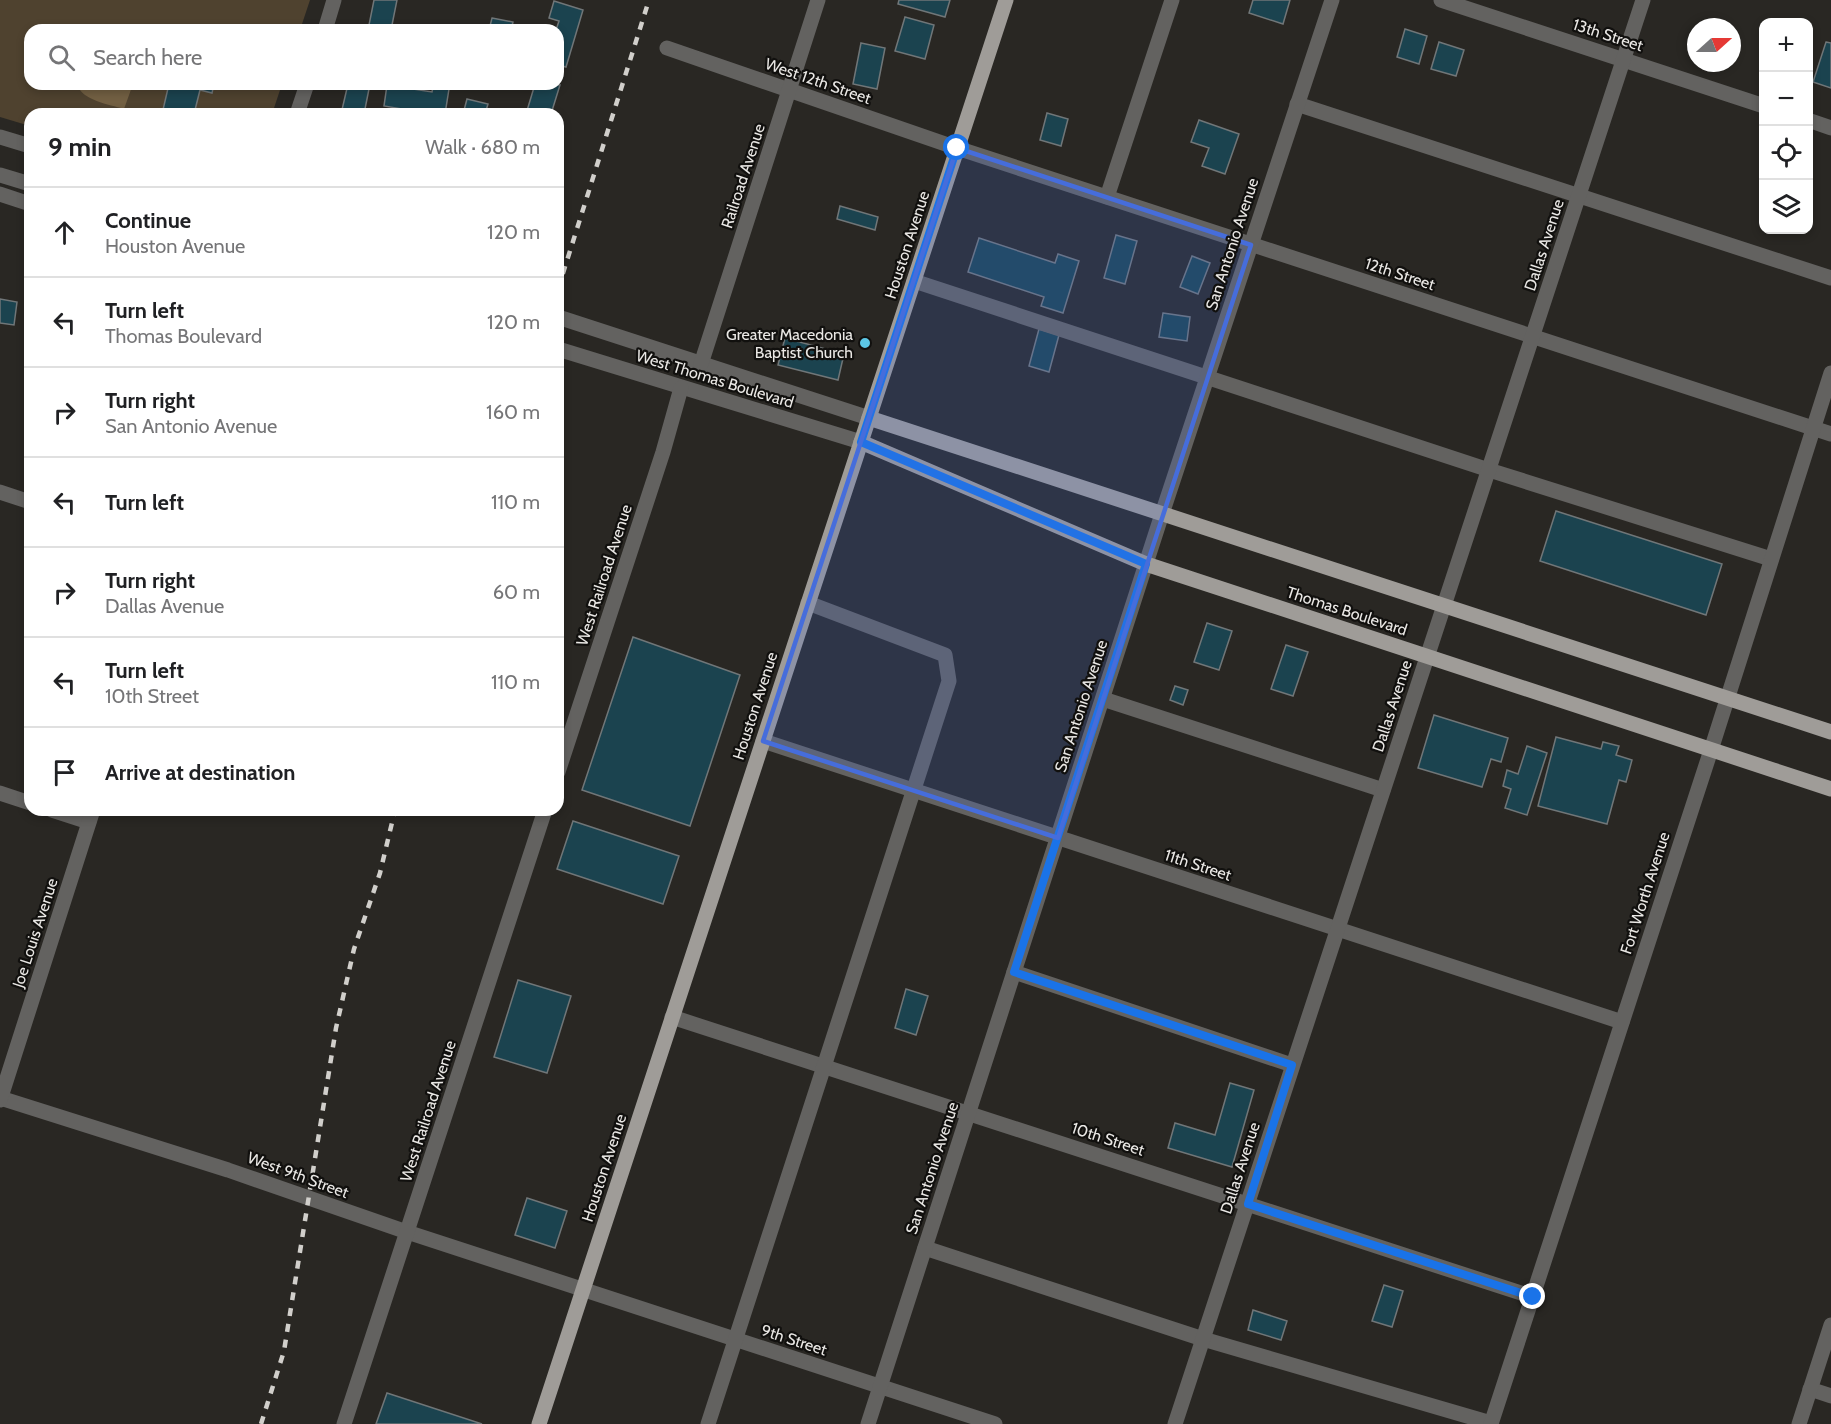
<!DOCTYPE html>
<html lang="en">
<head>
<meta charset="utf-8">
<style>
	body { margin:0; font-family:Cabin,sans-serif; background:#f2f2f2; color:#202124 }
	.controls { position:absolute; right:18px; top:18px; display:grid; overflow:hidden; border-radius:12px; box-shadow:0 3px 9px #0003 }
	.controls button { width:54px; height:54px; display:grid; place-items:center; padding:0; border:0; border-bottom:2px solid #e0e0e0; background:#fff; color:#202124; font:30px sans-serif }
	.compass { position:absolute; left:1687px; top:18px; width:54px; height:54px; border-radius:50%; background:#fff; box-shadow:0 3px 9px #0003; rotate:69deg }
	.stop { position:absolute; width:18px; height:18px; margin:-14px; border:4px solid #1a73e8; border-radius:50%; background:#fff }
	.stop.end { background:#1a73e8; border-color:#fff; box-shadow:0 2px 6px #0008 }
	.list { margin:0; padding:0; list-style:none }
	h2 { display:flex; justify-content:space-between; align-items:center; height:78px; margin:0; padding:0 24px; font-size:26px }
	h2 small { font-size:20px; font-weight:400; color:#757577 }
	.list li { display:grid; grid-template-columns:39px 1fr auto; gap:18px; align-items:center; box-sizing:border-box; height:90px; padding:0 24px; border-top:2px solid #e0e0e0 }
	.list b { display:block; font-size:22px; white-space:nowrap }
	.list p { margin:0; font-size:20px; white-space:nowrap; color:#757577 }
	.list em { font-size:20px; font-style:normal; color:#757577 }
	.icon { flex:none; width:33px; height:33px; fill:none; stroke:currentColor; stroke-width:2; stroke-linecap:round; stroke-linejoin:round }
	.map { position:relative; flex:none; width:1831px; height:1424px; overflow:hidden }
	.search { position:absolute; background:#fff; box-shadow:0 3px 9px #0003; left:24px; top:24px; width:540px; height:66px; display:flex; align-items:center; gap:15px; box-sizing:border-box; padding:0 21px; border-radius:18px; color:#757577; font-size:22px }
	.panel { position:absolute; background:#fff; box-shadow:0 3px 9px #0003; left:24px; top:108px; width:540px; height:708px; border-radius:18px }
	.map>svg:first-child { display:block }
	.green { fill:#4f422f }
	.water { fill:#736043 }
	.building { fill:#1b434f; stroke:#707678; stroke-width:1.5 }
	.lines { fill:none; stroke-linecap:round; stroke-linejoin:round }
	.minor { stroke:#636260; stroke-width:15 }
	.major { stroke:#9f9c98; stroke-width:15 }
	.rail { stroke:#d1cfcb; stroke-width:4.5; stroke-dasharray:8 8; stroke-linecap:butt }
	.route { stroke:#1a73e8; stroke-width:8 }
	.marked { fill:#466ddb; fill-opacity:0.2; stroke:#466ddb; stroke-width:4.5; stroke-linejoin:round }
	.poi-dot { fill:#5cc7e7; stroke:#11100e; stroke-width:2 }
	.labels { text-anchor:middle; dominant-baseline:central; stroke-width:4.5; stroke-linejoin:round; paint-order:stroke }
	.street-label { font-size:16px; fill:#eae8e5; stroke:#11100e }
	.poi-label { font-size:16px; fill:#eae8e5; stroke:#11100e; text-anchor:end }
</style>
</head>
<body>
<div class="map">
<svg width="1831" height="1424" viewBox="0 0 1831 1424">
	<rect width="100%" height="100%" fill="#292723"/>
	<!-- green -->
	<path class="green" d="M0,0H310L300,30H30V84H282L272,114H30V126L0,117Z"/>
	<!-- water -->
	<path class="water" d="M77,84H133L124,109C109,104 82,101 77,84Z"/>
	<!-- building -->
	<g class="building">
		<path d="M374,0H397L391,30H368Z"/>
		<path d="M899,0H950L945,17L898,4Z"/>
		<path d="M1253,0H1290L1283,24L1249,13Z"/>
		<path d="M554,1L583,10L566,67L558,65V30H556L559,21L549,18Z"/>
		<path d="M905,17L934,25L925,59L895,51Z"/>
		<path d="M492,18L513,22L511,30H489Z"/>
		<path d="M1405,29L1427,36L1419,64L1397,57Z"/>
		<path d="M1439,42L1464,50L1456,76L1431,69Z"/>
		<path d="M1826,42L1831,43V88L1813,82Z"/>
		<path d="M861,43L885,48L877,89L853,84Z"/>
		<path d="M169,84H214L212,93L200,90L194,114H162Z"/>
		<path d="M348,84H370L364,114H341Z"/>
		<path d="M535,84L560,85L551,114H526Z"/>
		<path d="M387,85L432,92L433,87L449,89L445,114H431L384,106Z"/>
		<path d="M467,99L488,104L485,114H463Z"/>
		<path d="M1047,113L1068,119L1061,146L1040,140Z"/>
		<path d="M1199,120L1239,134L1225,174L1202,166L1209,148L1191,142Z"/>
		<path d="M840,206L878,217L875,230L837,219Z"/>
		<path d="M1116,235L1137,241L1125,284L1104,278Z"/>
		<path d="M979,238L1055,263L1058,254L1079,261L1063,313L1041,306L1044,297L968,272Z"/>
		<path d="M1192,256L1210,263L1198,294L1180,287Z"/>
		<path d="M0,299L17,302L14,325L0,323Z"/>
		<path d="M1163,313L1190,317L1187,341L1159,337Z"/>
		<path d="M1039,329L1059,335L1049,372L1029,366Z"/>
		<path d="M785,338L844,354L838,380L778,365Z"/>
		<path d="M1556,511L1722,564L1706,615L1540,561Z"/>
		<path d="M1207,623L1232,631L1219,670L1194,662Z"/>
		<path d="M633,637L740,675L690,826L582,790Z"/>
		<path d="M1286,645L1308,652L1293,696L1271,689Z"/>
		<path d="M1175,686L1188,690L1183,705L1170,700Z"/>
		<path d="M1434,715L1508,738L1501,762L1491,759L1482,787L1418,768Z"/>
		<path d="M1556,737L1601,749L1603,742L1619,746L1616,755L1632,760L1626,782L1619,780L1607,824L1538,806Z"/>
		<path d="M1527,746L1547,753L1527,815L1505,808L1511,789L1503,786L1507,770L1518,774Z"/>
		<path d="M573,821L679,856L663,904L557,869Z"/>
		<path d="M518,980L571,996L547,1073L494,1057Z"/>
		<path d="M906,989L928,996L916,1035L895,1028Z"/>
		<path d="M1230,1083L1254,1090L1232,1167L1168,1148L1175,1123L1215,1135Z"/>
		<path d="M527,1198L567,1211L555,1248L515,1235Z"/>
		<path d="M1384,1285L1403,1291L1392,1327L1372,1321Z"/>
		<path d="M1253,1310L1287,1321L1281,1340L1248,1330Z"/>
		<path d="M387,1393L482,1424H376Z"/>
	</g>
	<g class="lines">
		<!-- minor -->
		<g class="minor">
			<path d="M1441,0L1764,106"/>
			<path d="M325,30L334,0"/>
			<path d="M667,48L957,148L1831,434"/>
			<path d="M1297,104L1831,278"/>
			<path d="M297,114L307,84"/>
			<path d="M1808,120L1831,128"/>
			<path d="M0,137L30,146"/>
			<path d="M0,175L30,184"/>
			<path d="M0,194L30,204"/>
			<path d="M1107,197L1172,0"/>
			<path d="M914,281L1489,470L1771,559"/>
			<path d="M558,317L869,418"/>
			<path d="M558,349L861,442"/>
			<path d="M701,364L818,0"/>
			<path d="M0,492L30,502"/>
			<path d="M1103,699L1383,790"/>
			<path d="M763,741L1622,1022"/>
			<path d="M558,772L663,452L681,388"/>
			<path d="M0,793L30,803"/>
			<path d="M52,810L89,822"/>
			<path d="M1014,972L1292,1065"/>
			<path d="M672,1017L1533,1297"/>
			<path d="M0,1098L228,1170L407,1232L995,1424"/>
			<path d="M0,1100L93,810"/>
			<path d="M925,1248L1203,1339L1491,1423"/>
			<path d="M1810,1389L1831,1396"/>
			<path d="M344,1424L545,810"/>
			<path d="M708,1424L949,681L945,655L808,603"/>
			<path d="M868,1424L1162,514L1332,0"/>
			<path d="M1175,1424L1643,0"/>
			<path d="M1491,1424L1711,750L1831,373"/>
			<path d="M1799,1424L1831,1325"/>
		</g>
		<!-- major -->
		<g class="major">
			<path d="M869,418L1831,732"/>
			<path d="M861,442L1146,564L1831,789"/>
			<path d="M539,1424L1006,0"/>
		</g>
		<!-- rail -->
		<g class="rail">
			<path d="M558,289L649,0"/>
			<path d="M261,1424L284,1351L336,1028L354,949L380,873L395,810"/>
		</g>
	</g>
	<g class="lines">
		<!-- route -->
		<path class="route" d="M957,148L861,442L1146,564L1014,972L1292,1065L1248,1204L1533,1297"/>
	</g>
	<!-- marked area -->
	<path class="marked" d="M957,148L1251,245L1058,838L763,741Z"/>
	<!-- markers -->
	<circle class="poi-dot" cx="865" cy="343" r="6"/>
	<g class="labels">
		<!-- street labels -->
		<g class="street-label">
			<text transform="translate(1608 35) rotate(18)">13th Street</text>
			<text transform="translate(818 81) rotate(19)">West 12th Street</text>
			<text transform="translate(743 176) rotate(-72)">Railroad Avenue</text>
			<text transform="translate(1232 244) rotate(-72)">San Antonio Avenue</text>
			<text transform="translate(907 245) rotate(-72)">Houston Avenue</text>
			<text transform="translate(1544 245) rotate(-72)">Dallas Avenue</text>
			<text transform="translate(1400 274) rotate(18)">12th Street</text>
			<text transform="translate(715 379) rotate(17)">West Thomas Boulevard</text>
			<text transform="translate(604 575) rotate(-72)">West Railroad Avenue</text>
			<text transform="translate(1347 611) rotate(18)">Thomas Boulevard</text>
			<text transform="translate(755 706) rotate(-72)">Houston Avenue</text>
			<text transform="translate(1081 706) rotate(-72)">San Antonio Avenue</text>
			<text transform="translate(1392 706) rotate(-72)">Dallas Avenue</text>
			<text transform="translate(1198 865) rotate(18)">11th Street</text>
			<text transform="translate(1645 893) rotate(-72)">Fort Worth Avenue</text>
			<text transform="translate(35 933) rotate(-72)">Joe Louis Avenue</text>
			<text transform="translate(428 1111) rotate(-72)">West Railroad Avenue</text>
			<text transform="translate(1108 1139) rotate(18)">10th Street</text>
			<text transform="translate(604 1168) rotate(-72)">Houston Avenue</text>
			<text transform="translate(932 1168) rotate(-72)">San Antonio Avenue</text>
			<text transform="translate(1240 1168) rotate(-72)">Dallas Avenue</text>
			<text transform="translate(298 1175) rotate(20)">West 9th Street</text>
			<text transform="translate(794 1340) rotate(18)">9th Street</text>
		</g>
		<!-- poi labels -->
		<g class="poi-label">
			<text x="853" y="334">Greater Macedonia<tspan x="853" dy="18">Baptist Church</tspan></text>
		</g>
	</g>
</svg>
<div class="controls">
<button>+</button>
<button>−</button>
<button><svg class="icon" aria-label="locate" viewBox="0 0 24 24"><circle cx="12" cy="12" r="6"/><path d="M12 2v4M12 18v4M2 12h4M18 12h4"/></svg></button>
<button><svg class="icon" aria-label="layers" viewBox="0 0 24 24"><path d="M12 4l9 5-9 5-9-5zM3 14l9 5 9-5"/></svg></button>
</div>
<svg class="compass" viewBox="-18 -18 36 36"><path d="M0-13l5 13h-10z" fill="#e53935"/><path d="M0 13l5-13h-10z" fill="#757577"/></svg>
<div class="stop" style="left:957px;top:148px"></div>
<div class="stop end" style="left:1533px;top:1297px"></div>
<div class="search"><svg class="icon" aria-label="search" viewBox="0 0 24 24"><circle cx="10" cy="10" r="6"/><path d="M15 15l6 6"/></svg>Search here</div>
<section class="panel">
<h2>9 min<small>Walk · 680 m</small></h2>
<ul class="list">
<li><svg class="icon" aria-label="ahead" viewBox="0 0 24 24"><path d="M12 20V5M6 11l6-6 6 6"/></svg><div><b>Continue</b><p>Houston Avenue</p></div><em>120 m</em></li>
<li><svg class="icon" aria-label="left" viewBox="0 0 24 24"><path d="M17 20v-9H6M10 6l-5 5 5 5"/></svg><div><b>Turn left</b><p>Thomas Boulevard</p></div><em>120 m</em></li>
<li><svg class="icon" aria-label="right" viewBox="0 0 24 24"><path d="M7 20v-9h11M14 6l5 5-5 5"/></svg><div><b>Turn right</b><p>San Antonio Avenue</p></div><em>160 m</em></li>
<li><svg class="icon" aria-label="left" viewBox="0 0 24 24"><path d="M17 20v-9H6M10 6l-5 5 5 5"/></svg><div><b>Turn left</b></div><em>110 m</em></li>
<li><svg class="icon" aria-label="right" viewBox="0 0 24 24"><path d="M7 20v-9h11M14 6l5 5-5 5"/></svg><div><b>Turn right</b><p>Dallas Avenue</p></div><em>60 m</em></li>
<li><svg class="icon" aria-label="left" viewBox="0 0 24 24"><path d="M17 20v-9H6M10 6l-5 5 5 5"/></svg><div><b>Turn left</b><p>10th Street</p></div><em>110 m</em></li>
<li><svg class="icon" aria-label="arrive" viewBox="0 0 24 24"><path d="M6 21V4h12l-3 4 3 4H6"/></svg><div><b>Arrive at destination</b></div></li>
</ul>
</section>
</div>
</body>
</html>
